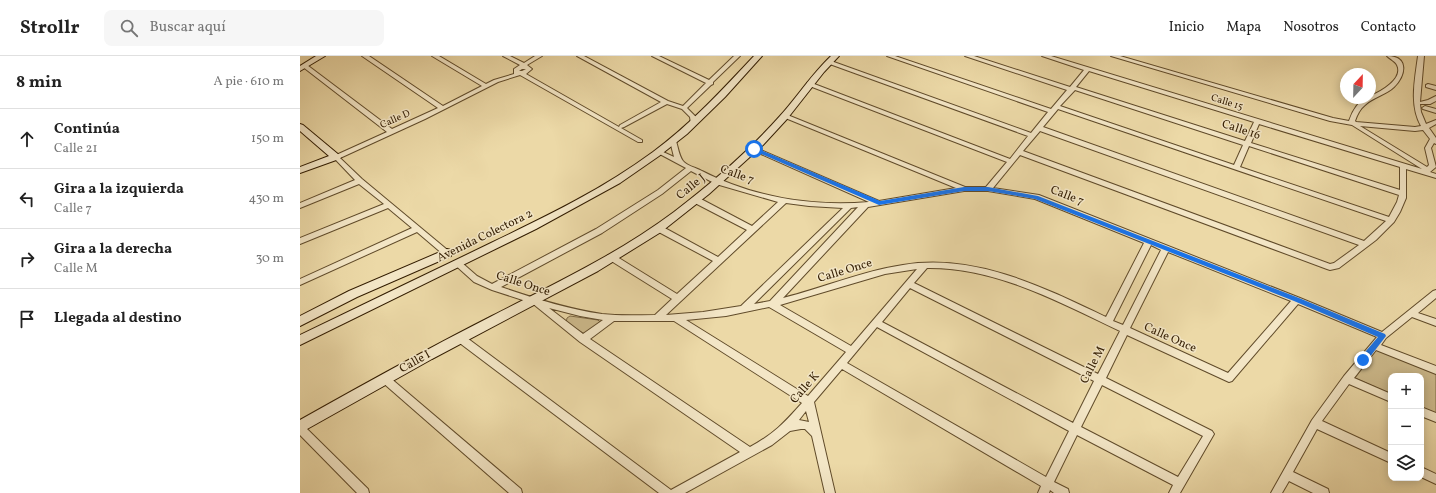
<!DOCTYPE html>
<html lang="es">
<head>
<meta charset="utf-8">
<style>
	body { margin:0; font-family:Vollkorn,serif; background:#f6f6f6; color:#222 }
	.controls { position:absolute; right:12px; bottom:12px; display:grid; overflow:hidden; border-radius:8px; box-shadow:0 2px 10px #0003 }
	.controls button { width:36px; height:36px; display:grid; place-items:center; padding:0; border:0; border-bottom:1px solid #e0e0e0; background:#fff; color:#222; font:20px sans-serif }
	.compass { position:absolute; left:1040px; top:12px; width:36px; height:36px; border-radius:50%; background:#fff; box-shadow:0 2px 10px #0003; rotate:22deg }
	.stop { position:absolute; width:12px; height:12px; margin:-9px; border:3px solid #1a73e8; border-radius:50%; background:#fff }
	.stop.end { background:#1a73e8; border-color:#fff; box-shadow:0 1px 4px #0008 }
	.list { margin:0; padding:0; list-style:none }
	h2 { display:flex; justify-content:space-between; align-items:center; height:52px; margin:0; padding:0 16px; font-size:17px }
	h2 small { font-size:13px; font-weight:400; color:#767676 }
	.list li { display:grid; grid-template-columns:26px 1fr auto; gap:12px; align-items:center; box-sizing:border-box; height:60px; padding:0 16px; border-top:1px solid #e0e0e0 }
	.list b { display:block; font-size:15px; white-space:nowrap }
	.list p { margin:0; font-size:13px; white-space:nowrap; color:#767676 }
	.list em { font-size:13px; font-style:normal; color:#767676 }
	.icon { flex:none; width:22px; height:22px; fill:none; stroke:currentColor; stroke-width:2; stroke-linecap:round; stroke-linejoin:round }
	.map { position:relative; flex:none; width:1136px; height:437px; overflow:hidden }
	header { display:flex; align-items:center; gap:24px; box-sizing:border-box; height:56px; padding:0 20px; background:#fff; border-bottom:1px solid #e0e0e0 }
	header strong { font-size:19px }
	nav { display:flex; gap:22px; margin-inline-start:auto; font-size:14px }
	.search { width:280px; height:36px; background:#f6f6f6; display:flex; align-items:center; gap:10px; box-sizing:border-box; padding:0 14px; border-radius:8px; color:#767676; font-size:15px }
	main { display:flex }
	aside { flex:1; background:#fff }
	.map>svg:first-child { display:block }
	.green { fill:#ccb98b; stroke:#7f6a46 }
	.lines { fill:none; stroke-linecap:round; stroke-linejoin:round }
	.street-casing { stroke:#604b2a; stroke-width:2 }
	.secondary-casing { stroke:#321c00; stroke-width:2 }
	.street { fill:#f3e6c6; fill-rule:evenodd }
	.secondary { fill:#f3e6c6; fill-rule:evenodd }
	.route { fill:#1a73e8 }
	.labels { text-anchor:middle; dominant-baseline:central; stroke-width:3; stroke-linejoin:round; paint-order:stroke }
	.far-street-label { font-size:10px; fill:#321c00; stroke:#f3e6c6 }
	.street-label { font-size:12px; fill:#321c00; stroke:#f3e6c6 }
</style>
</head>
<body>
<header>
<strong>Strollr</strong>
<div class="search"><svg class="icon" aria-label="search" viewBox="0 0 24 24"><circle cx="10" cy="10" r="6"/><path d="M15 15l6 6"/></svg>Buscar aquí</div>
<nav><a>Inicio</a><a>Mapa</a><a>Nosotros</a><a>Contacto</a></nav>
</header>
<main>
<aside>
<h2>8 min<small>A pie · 610 m</small></h2>
<ul class="list">
<li><svg class="icon" aria-label="ahead" viewBox="0 0 24 24"><path d="M12 20V5M6 11l6-6 6 6"/></svg><div><b>Continúa</b><p>Calle 21</p></div><em>150 m</em></li>
<li><svg class="icon" aria-label="left" viewBox="0 0 24 24"><path d="M17 20v-9H6M10 6l-5 5 5 5"/></svg><div><b>Gira a la izquierda</b><p>Calle 7</p></div><em>430 m</em></li>
<li><svg class="icon" aria-label="right" viewBox="0 0 24 24"><path d="M7 20v-9h11M14 6l5 5-5 5"/></svg><div><b>Gira a la derecha</b><p>Calle M</p></div><em>30 m</em></li>
<li><svg class="icon" aria-label="arrive" viewBox="0 0 24 24"><path d="M6 21V4h12l-3 4 3 4H6"/></svg><div><b>Llegada al destino</b></div></li>
</ul>
</aside>
<div class="map">
<svg width="1136" height="437" viewBox="0 0 1136 437">
	<rect width="100%" height="100%" fill="#ecd9a7"/>
	<filter id="stains"><feTurbulence type="fractalNoise" baseFrequency=".005" numOctaves="4"/><feColorMatrix values="0 0 0 0 .2 0 0 0 0 .09 0 0 0 0 .02 0 0 0 .5 -.17"/></filter>
	<radialGradient id="worn" r=".72"><stop offset=".6" stop-color="#630" stop-opacity="0"/><stop offset="1" stop-color="#630" stop-opacity=".3"/></radialGradient>
	<!-- green -->
	<g class="green">
		<path d="M270,260L298,264L300,266L285,278L266,267L267,262Z"/>
		<path d="M1077,293L1136,317V357L1121,351V320H1091V338L1055,322Z"/>
	</g>
	<g class="lines">
		<defs>
			<g id="street">
				<path d="M62,0H69L143,50L182,30L132,0H139L186,28L194,24L214,18V13L220,9L203,0H210L224,7L235,0H242L227,9L232,13L226,18L319,71L320,69L361,46L277,0H284L368,45L383,50L406,27L352,0H359L409,24L434,0H440L413,26V28L411,29L387,52L396,61L395,68H391L390,61L382,53L367,48L324,71L321,72L342,84V86H338L220,19L198,26L125,63L40,102L62,123L151,197L150,199H144L117,176L0,229V223L112,172L88,152L0,188V182L84,148L59,128L0,152V147L55,124L34,102V100L87,76L3,11V9H7L92,73L138,52ZM222,13H226L222,15H219Z"/>
				<path d="M587,0H595L751,53L767,34L665,0H674L770,31L784,14L742,0H751L1122,113L1052,69L1030,65L811,0H820L1033,62L1049,65C1052,56 1059,42 1070,42V40C1080,36 1104,23 1097,9C1095,5 1090,3 1087,0C1109,0 1106,19 1094,31C1086,39 1073,41 1065,49C1060,53 1057,59 1055,65L1056,66L1115,71L1121,70C1109,49 1115,23 1118,0H1124L1120,46L1128,44L1136,40V45L1130,48H1120L1121,56L1126,68L1136,64V68L1129,72L1136,82V88L1134,87L1131,92L1136,111L1130,116L1136,118V122L1106,113V142L1100,156L1094,166L1076,184L1039,212L1030,214L1027,213L720,99L693,132L739,139L1000,242L1082,276L1133,235L1136,234V242L1118,257L1136,263V270L1112,261L1086,282L1081,289L1136,310V318L1076,294L1054,322L1091,338V346L1049,328L1022,365L1091,397V407L1017,373L993,416L1028,433L1029,437H1013L989,425L982,437H971L1012,364L1044,320L1077,281L998,248L932,325L929,326L827,279L806,322L912,375L914,378L880,437H869L873,429L777,379L754,426L768,433L769,437H754L750,434L749,437H738L741,430L542,313L514,346L535,437H525L512,380L505,373H501L490,375L472,389L385,437H359L157,285L156,282L157,279L160,278L163,279L371,434L440,396L280,286L232,247L192,234L174,226L154,208L158,205L161,206L177,220L192,228L296,173L358,134L386,112L356,96L359,94L361,95L374,101L370,85L373,83L376,85C378,91 379,100 383,105C387,110 397,112 402,115C452,141 512,151 569,146L452,94V92H456L579,145L656,132L483,61L482,60L485,58L665,131H686L707,106L507,29V27L509,26L710,103L728,80L527,7V5H531L731,77L748,56ZM789,15L954,66L945,85L776,31ZM775,34L943,89L934,109L760,50ZM758,53L1086,165L1064,185L743,71ZM959,68L1100,111V134L951,87ZM1060,70L1115,75L1123,74L1130,83L1125,92L1129,109L1127,111ZM740,75L1059,189L1034,207L1030,208L723,95ZM949,90L1099,139L1097,146L1089,161L940,111ZM391,115L416,128L478,146L452,170L399,142H393L392,144L393,146L447,174L418,201L361,170H355L354,172L355,174L413,205L377,238L314,199H308L307,201L308,203L372,243L355,259C337,259 320,260 302,258C268,253 233,242 201,231L302,177L362,138ZM664,135H688L735,143L844,187L806,261C743,231 675,197 603,209C562,215 523,232 483,242L568,151ZM486,147L509,150L543,152L441,250L403,256L366,259ZM558,151L470,245L454,248L551,152ZM851,189L861,194L823,269L813,265ZM868,196L991,245L928,317L830,272ZM627,212C696,211 759,246 820,275L798,318L614,227ZM617,213L551,290L480,249L585,218ZM610,232L794,325L773,367L582,266ZM469,251L546,296L508,340L386,264L426,260ZM249,252L280,260L303,264L283,278ZM314,265H374L502,347C484,367 474,378 450,391L290,283ZM577,271L769,375L746,421L547,307ZM802,329L903,380L878,421L781,371ZM506,355L509,366L499,364Z"/>
				<path d="M1128,28L1136,30V34L1126,31V29Z"/>
				<path d="M1125,50L1136,53V57L1123,53L1122,52Z"/>
				<path d="M85,319L88,320L221,433L222,437H209L82,326L80,323L82,320Z"/>
				<path d="M1121,351L1136,357V366L1121,360Z"/>
				<path d="M0,368L3,369L68,433L69,437H57L0,379Z"/>
				<path d="M1121,411L1136,418V428L1121,421Z"/>
			</g>
			<g id="secondary">
				<path d="M16,0H25L0,15V10Z"/>
				<path d="M454,0H462L425,41L387,78L359,100L320,127L236,173L0,289V279C64,248 127,218 191,187C247,160 303,133 353,96C391,68 422,34 454,0Z"/>
				<path d="M531,0H539L524,16L487,63L463,89L409,138L361,176L298,215L132,303L0,377V364C64,328 127,293 192,260C254,228 318,198 374,156C412,127 448,96 480,60C498,40 512,18 531,0Z"/>
				<path d="M0,68L3,69L39,99L41,101L39,103L0,117V111L29,100L0,75Z"/>
				<path d="M147,193L151,194L152,197L151,200L57,241L0,270V260L49,235Z"/>
			</g>
		</defs>
		<!-- street casing -->
		<use href="#street" class="street-casing"/>
		<!-- secondary casing -->
		<use href="#secondary" class="secondary-casing"/>
		<!-- street -->
		<use href="#street" class="street"/>
		<!-- secondary -->
		<use href="#secondary" class="secondary"/>
	</g>
	<!-- route -->
	<path class="route" d="M452,92H456L580,145L664,131H688L738,140L999,242L1085,278L1086,280L1066,306L1063,307L1059,304L1060,302L1078,281L994,245L735,143L688,135H664L579,149L452,94Z"/>
	<g class="labels">
		<!-- far-street labels -->
		<g class="far-street-label">
			<text transform="translate(927 46) rotate(17)">Calle 15</text>
			<text transform="translate(95 63) rotate(-24)">Calle D</text>
		</g>
		<!-- street labels -->
		<g class="street-label">
			<text transform="translate(941 74) rotate(18)">Calle 16</text>
			<text transform="translate(437 119) rotate(20)">Calle 7</text>
			<text transform="translate(391 131) rotate(-39)">Calle J</text>
			<text transform="translate(767 140) rotate(21)">Calle 7</text>
			<text transform="translate(185 180) rotate(-26)">Avenida Colectora 2</text>
			<text transform="translate(545 215) rotate(-17)">Calle Once</text>
			<text transform="translate(223 228) rotate(18)">Calle Once</text>
			<text transform="translate(870 282) rotate(24)">Calle Once</text>
			<text transform="translate(115 306) rotate(-29)">Calle I</text>
			<text transform="translate(793 309) rotate(-63)">Calle M</text>
			<text transform="translate(505 332) rotate(-49)">Calle K</text>
		</g>
	</g>
	<rect width="100%" height="100%" filter="url(#stains)"/>
	<rect width="100%" height="100%" fill="url(#worn)"/>
</svg>
<div class="controls">
<button>+</button>
<button>−</button>
<button><svg class="icon" aria-label="layers" viewBox="0 0 24 24"><path d="M12 4l9 5-9 5-9-5zM3 14l9 5 9-5"/></svg></button>
</div>
<svg class="compass" viewBox="-18 -18 36 36"><path d="M0-13l5 13h-10z" fill="#e53935"/><path d="M0 13l5-13h-10z" fill="#767676"/></svg>
<div class="stop" style="left:454px;top:93px"></div>
<div class="stop end" style="left:1063px;top:304px"></div>
</div>
</main>
</body>
</html>
